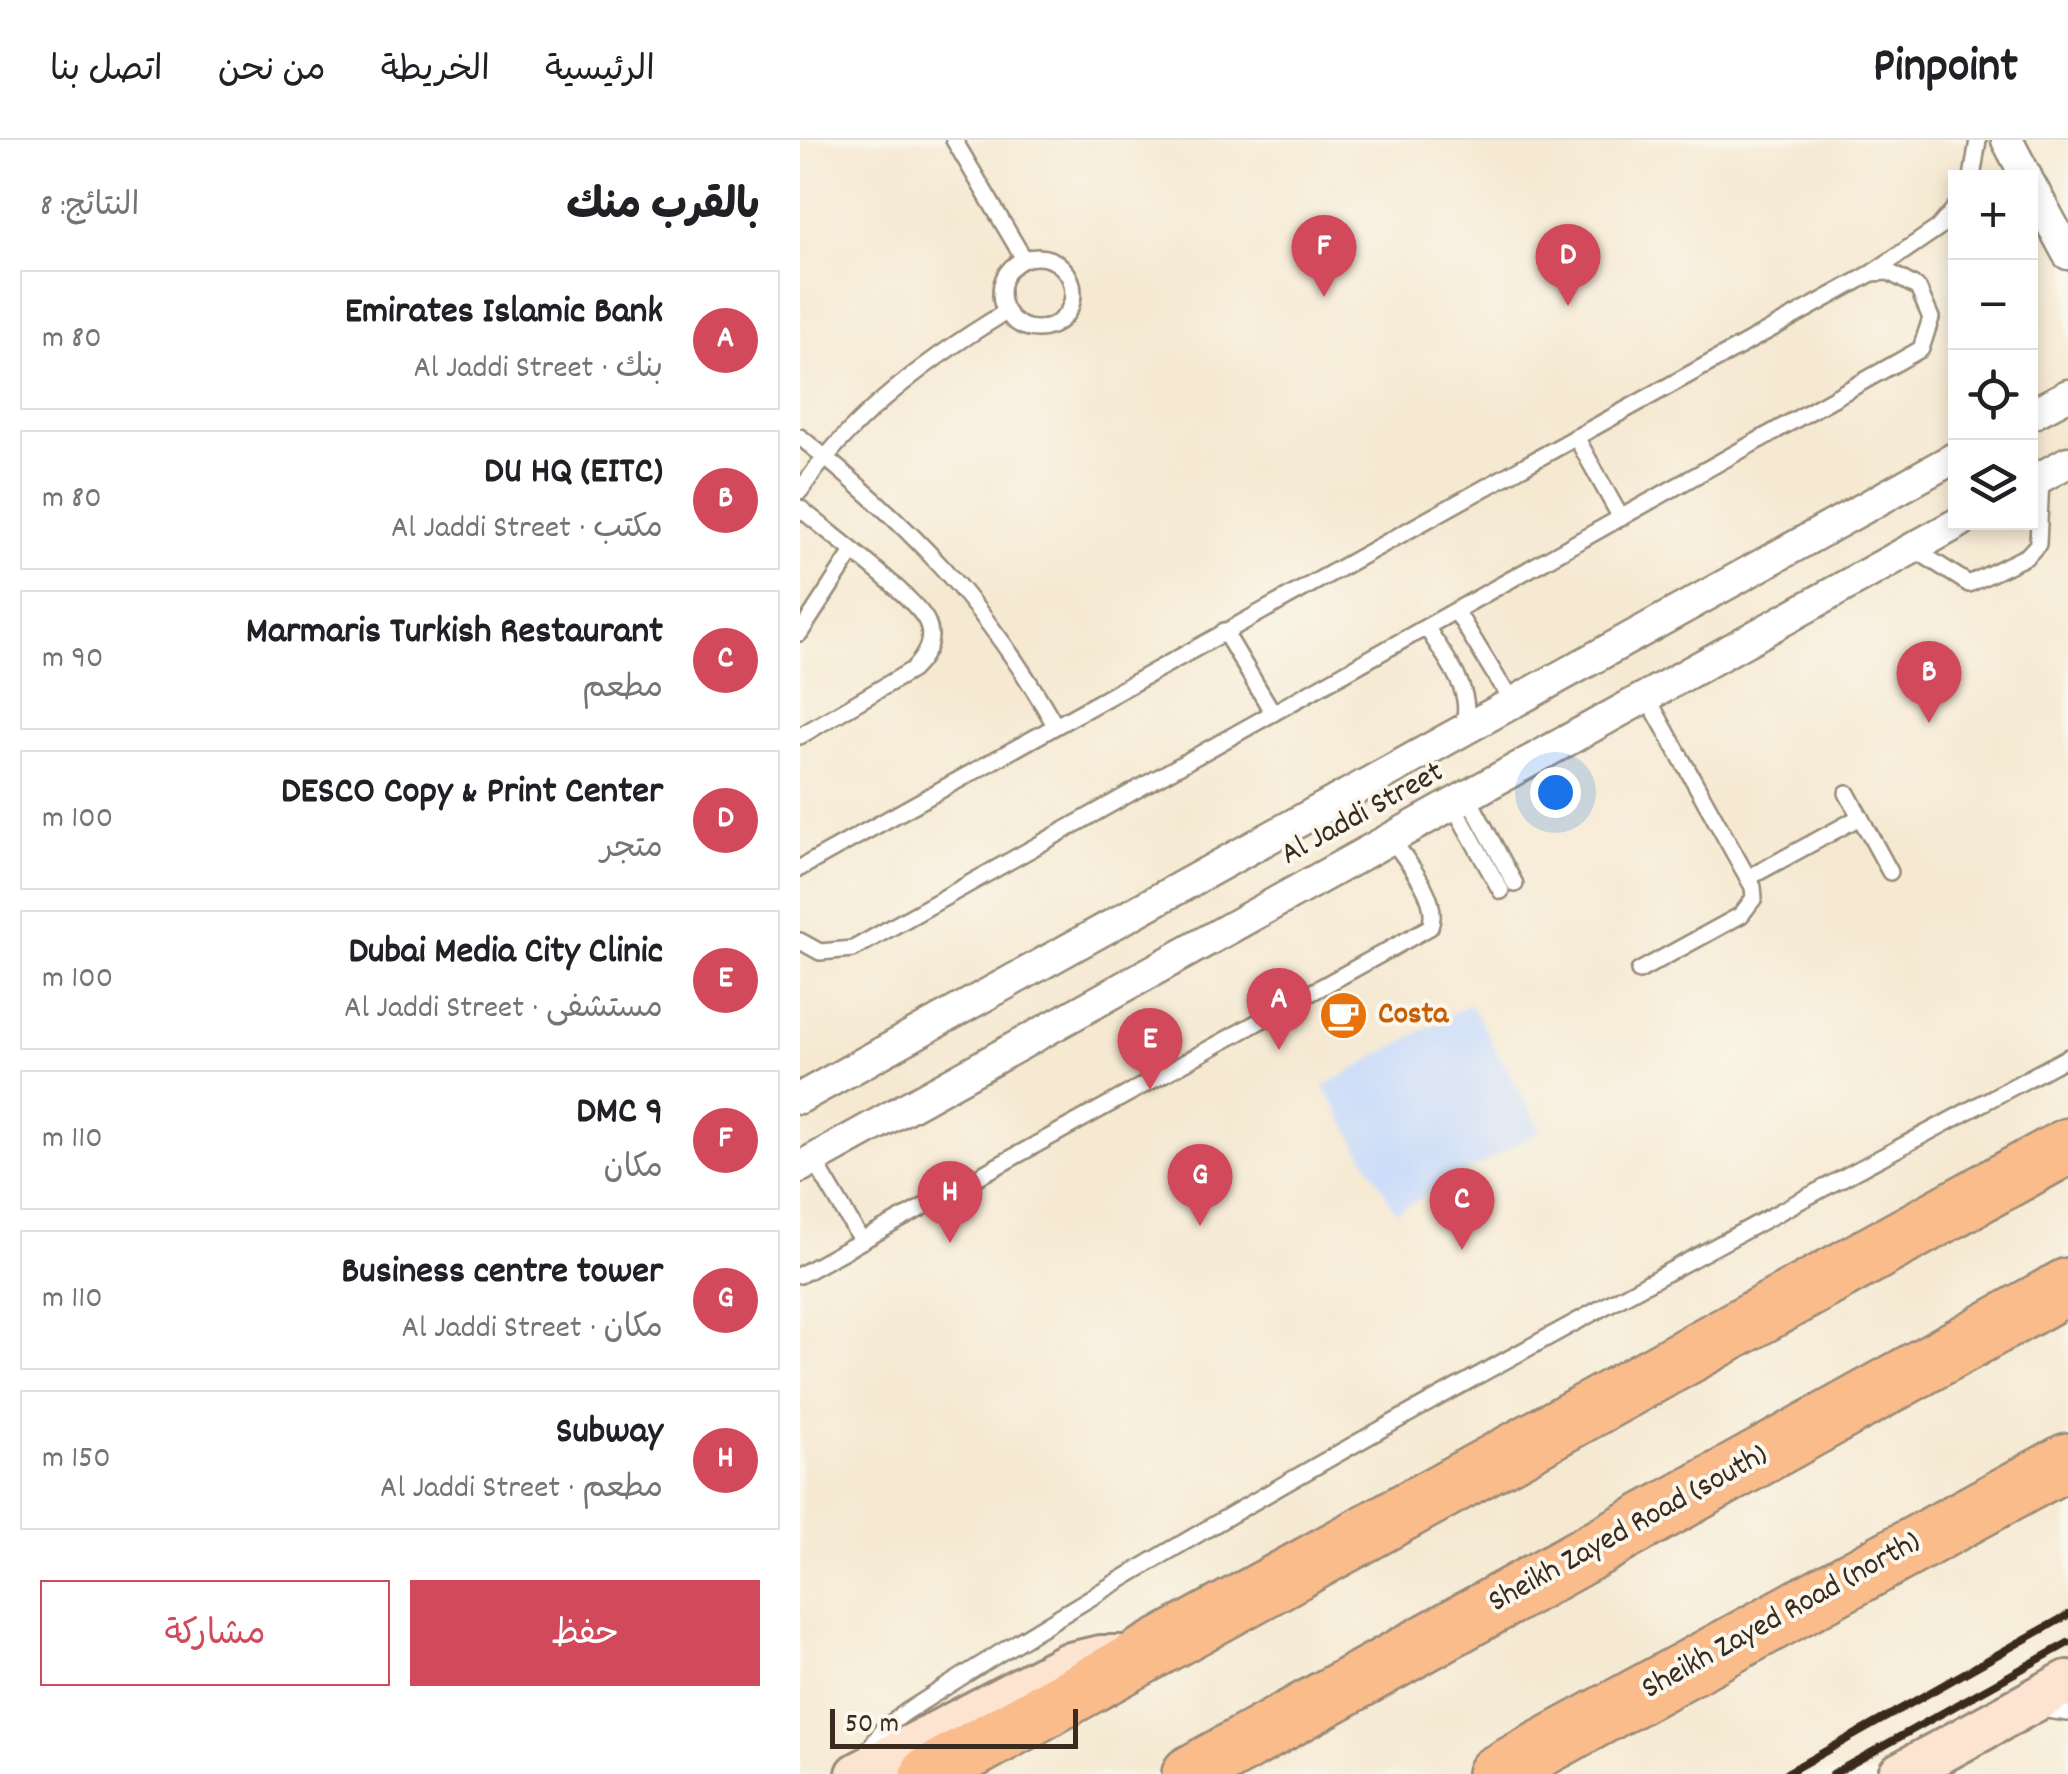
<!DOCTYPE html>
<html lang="ar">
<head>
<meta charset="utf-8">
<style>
	body { margin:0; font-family:Dekko,"Playpen Sans Arabic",sans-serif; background:#f2f2f2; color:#202124; direction:rtl }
	.controls { position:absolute; right:30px; top:30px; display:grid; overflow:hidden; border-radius:0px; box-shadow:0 5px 15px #0003 }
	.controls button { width:90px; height:90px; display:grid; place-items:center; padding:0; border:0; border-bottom:2px solid #e0e0e0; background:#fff; color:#202124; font:50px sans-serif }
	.scale { position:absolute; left:30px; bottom:25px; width:248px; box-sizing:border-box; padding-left:10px; border:5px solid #3b2a1e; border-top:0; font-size:28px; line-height:35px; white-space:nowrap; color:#3b2a1e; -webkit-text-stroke:8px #fbf7ec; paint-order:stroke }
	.you { position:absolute; left:755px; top:652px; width:35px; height:35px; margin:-25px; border:8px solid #fff; border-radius:50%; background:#1a73e8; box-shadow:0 0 0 15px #1a73e833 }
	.badge { display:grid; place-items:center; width:65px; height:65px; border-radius:50%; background:#d1495b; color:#fff; font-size:32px; font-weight:700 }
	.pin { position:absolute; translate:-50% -82px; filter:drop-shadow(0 2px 5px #0008) }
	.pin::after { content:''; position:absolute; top:52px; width:35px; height:30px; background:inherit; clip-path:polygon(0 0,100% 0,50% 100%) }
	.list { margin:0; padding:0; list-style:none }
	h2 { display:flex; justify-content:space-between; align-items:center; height:130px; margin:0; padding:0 40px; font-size:42px }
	h2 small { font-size:32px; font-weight:400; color:#757577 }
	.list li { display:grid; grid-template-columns:65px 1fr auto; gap:30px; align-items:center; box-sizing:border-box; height:140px; margin:0 20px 20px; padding:0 20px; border:2px solid #e0e0e0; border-radius:0px }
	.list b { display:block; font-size:38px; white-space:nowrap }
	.list p { margin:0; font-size:32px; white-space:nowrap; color:#757577 }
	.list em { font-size:32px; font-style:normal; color:#757577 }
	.actions { display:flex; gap:20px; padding:30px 40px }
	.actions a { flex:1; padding:22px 0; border:2px solid #d1495b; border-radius:0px; text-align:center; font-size:35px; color:#d1495b }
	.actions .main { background:#d1495b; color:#fff }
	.icon { flex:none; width:55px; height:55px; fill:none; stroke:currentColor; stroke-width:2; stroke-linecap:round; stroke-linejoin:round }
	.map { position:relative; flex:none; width:1268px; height:1634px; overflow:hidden; direction:ltr }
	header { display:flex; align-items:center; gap:60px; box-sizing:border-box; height:140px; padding:0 50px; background:#fff; border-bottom:2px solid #e0e0e0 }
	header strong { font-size:48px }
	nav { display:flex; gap:55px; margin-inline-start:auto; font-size:35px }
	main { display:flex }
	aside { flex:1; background:#fff }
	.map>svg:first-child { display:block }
	.built { fill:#cadcf9 }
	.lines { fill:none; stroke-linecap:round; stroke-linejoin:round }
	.service-casing { stroke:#988a78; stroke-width:20 }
	.minor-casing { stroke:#988a78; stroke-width:35 }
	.secondary-casing { stroke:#988a78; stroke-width:48 }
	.motorway-casing { stroke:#988a78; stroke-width:60 }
	.service { stroke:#fff; stroke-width:15 }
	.minor { stroke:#fff; stroke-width:30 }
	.secondary { stroke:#fde4d1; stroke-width:42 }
	.motorway { stroke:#fabc8b; stroke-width:55 }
	.rail { stroke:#3b2a1e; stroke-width:8 }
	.labels { text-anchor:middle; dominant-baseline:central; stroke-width:8; stroke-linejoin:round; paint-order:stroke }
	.street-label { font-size:32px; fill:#3b2a1e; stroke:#fbf7ec }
	.food-label { font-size:32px; font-weight:bold; fill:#c56008; stroke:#fbf7ec; text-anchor:start }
</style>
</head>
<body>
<header>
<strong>Pinpoint</strong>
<nav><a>الرئيسية</a><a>الخريطة</a><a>من نحن</a><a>اتصل بنا</a></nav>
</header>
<main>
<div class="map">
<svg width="1268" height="1634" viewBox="0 0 1268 1634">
	<rect width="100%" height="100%" fill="#fbf7ec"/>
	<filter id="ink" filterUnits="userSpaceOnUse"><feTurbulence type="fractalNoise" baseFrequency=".01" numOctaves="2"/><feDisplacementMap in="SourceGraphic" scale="20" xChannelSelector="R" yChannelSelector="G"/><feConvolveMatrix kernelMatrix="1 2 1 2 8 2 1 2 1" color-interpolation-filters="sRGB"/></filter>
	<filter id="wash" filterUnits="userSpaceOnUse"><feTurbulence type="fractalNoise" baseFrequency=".0048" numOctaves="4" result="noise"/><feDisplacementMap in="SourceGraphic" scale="40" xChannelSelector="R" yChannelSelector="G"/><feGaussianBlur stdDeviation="2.25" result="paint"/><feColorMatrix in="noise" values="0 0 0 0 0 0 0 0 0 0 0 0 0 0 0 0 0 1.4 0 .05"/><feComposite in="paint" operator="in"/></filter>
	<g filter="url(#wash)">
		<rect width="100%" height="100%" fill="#f5e9d2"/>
		<!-- built -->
		<path class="built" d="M670,864L742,990L596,1072L524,946Z"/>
	</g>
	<g filter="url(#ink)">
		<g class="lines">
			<defs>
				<g id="service">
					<path d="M154,0L224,119"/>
					<path d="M1172,38L1178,0"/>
					<circle cx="237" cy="153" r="36"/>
					<path d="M0,297C110,385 185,462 255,585"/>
					<path d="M776,297L821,378"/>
					<path d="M0,351C51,276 129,218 206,172"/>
					<path d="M0,368C25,390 116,457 127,482C135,500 125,517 112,530L0,596"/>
					<path d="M1114,409L1169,444L1227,416L1238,404L1241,338"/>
					<path d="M656,471L700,543L716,561"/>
					<path d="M627,488C644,517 677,553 662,587"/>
					<path d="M424,491L473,573"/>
					<path d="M0,493L52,413"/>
					<path d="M1047,653L1090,732"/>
					<path d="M668,657L715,744"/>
					<path d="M653,665L701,751"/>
					<path d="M0,728L1072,133L1138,88L1156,67"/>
					<path d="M948,738L1060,677"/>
					<path d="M0,801L20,812L53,809L1121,209L1131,178L1118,148L1089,132L1072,133"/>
					<path d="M839,831L941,775L954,758L953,747L847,557"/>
					<path d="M14,1020L61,1100"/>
					<path d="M0,1135L630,787C641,759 607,723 592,699"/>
					<path d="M1240,1569L1268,1573"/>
					<path d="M65,1616L84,1588L106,1572C480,1333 877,1128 1268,917"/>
				</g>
				<g id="minor">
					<path d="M1207,0L1227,38"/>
					<path d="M1230,44L1268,114"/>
					<path d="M1230,275L1268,255"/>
					<path d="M1230,343L1268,322"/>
					<path d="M0,958L1156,317"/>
					<path d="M0,1027L1160,382"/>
				</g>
				<g id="secondary">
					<path d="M58,1634L266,1525L301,1517H331"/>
					<path d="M1100,1634L1268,1542"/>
				</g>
				<g id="motorway">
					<path d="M129,1634L1268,1006"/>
					<path d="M390,1634L1268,1146"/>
					<path d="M695,1634L1268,1321"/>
				</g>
			</defs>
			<!-- service casing -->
			<use href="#service" class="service-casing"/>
			<!-- minor casing -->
			<use href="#minor" class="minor-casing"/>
			<!-- secondary casing -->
			<use href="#secondary" class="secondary-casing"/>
			<!-- motorway casing -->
			<use href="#motorway" class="motorway-casing"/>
			<!-- service -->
			<use href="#service" class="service"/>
			<!-- minor -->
			<use href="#minor" class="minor"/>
			<!-- secondary -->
			<use href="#secondary" class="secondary"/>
			<!-- motorway -->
			<use href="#motorway" class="motorway"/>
			<!-- rail -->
			<g class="rail">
				<path d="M985,1634L1268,1475"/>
				<path d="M1033,1634L1268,1503"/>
			</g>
		</g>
	</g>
	<!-- icons -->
	<defs>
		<symbol id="cafe-disc" viewBox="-11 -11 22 22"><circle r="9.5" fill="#e8710a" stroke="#fbf7ec"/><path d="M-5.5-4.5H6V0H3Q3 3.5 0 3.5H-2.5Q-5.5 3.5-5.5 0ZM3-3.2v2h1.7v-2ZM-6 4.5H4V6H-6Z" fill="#fff"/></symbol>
	</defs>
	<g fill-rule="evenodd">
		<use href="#cafe-disc" x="516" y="848" width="55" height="55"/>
	</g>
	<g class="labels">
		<!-- street labels -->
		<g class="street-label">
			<text transform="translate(563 675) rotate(-29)">Al Jaddi Street</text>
			<text transform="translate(829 1390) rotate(-29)">Sheikh Zayed Road (south)</text>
			<text transform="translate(982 1477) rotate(-29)">Sheikh Zayed Road (north)</text>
		</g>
		<!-- food labels -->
		<g class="food-label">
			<text x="578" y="876">Costa</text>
		</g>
	</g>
</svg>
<div class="controls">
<button>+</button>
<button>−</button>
<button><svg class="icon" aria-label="locate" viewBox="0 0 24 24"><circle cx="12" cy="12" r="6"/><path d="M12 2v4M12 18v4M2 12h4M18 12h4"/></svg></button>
<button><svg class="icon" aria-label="layers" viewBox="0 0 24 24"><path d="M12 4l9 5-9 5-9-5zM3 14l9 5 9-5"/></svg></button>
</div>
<div class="scale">50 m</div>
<div class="you"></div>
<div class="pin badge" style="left:479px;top:910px">A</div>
<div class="pin badge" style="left:1129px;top:583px">B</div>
<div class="pin badge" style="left:662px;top:1110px">C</div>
<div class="pin badge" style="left:768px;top:166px">D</div>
<div class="pin badge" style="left:350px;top:950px">E</div>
<div class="pin badge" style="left:524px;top:157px">F</div>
<div class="pin badge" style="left:400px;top:1086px">G</div>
<div class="pin badge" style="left:150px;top:1103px">H</div>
</div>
<aside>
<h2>بالقرب منك<small>النتائج: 8</small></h2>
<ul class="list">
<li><span class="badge">A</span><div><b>Emirates Islamic Bank</b><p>بنك · Al Jaddi Street</p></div><em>80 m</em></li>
<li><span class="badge">B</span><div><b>DU HQ (EITC)</b><p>مكتب · Al Jaddi Street</p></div><em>80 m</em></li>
<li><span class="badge">C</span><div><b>Marmaris Turkish Restaurant</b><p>مطعم</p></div><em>90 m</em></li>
<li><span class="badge">D</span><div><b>DESCO Copy &amp; Print Center</b><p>متجر</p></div><em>100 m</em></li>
<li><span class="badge">E</span><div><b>Dubai Media City Clinic</b><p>مستشفى · Al Jaddi Street</p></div><em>100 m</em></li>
<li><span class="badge">F</span><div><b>DMC 9</b><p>مكان</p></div><em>110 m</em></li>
<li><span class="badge">G</span><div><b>Business centre tower</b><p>مكان · Al Jaddi Street</p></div><em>110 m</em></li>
<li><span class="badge">H</span><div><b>Subway</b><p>مطعم · Al Jaddi Street</p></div><em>150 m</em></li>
</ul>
<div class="actions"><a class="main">حفظ</a><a>مشاركة</a></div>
</aside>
</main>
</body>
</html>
